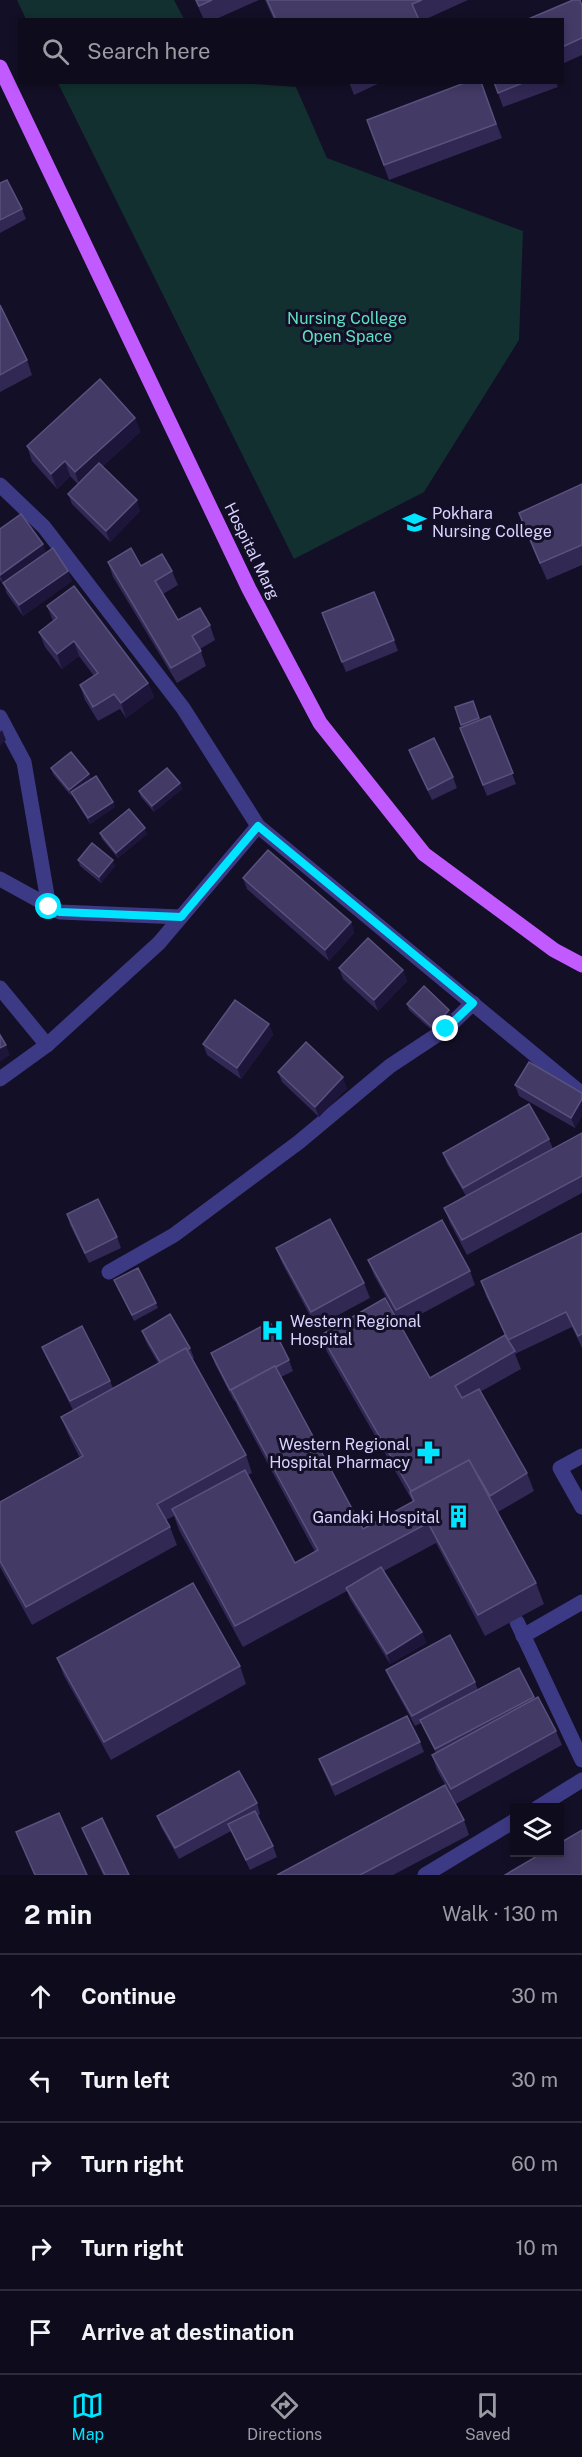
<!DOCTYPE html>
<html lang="en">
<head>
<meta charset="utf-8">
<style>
	body { margin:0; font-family:"Public Sans",sans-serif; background:#1c1929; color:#f1f3f6 }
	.controls { position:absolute; right:18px; bottom:18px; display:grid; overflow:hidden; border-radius:0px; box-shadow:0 3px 9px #0003 }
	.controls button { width:54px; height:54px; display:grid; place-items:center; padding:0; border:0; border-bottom:2px solid #2e2b3b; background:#0e0b1c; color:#f1f3f6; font:30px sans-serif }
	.stop { position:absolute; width:18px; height:18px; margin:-14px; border:4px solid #00e5ff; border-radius:50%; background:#fff }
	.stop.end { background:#00e5ff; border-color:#fff; box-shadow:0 2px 6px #0008 }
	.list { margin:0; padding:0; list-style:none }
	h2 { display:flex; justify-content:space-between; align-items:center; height:78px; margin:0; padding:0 24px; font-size:26px }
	h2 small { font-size:20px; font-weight:400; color:#9b9ba3 }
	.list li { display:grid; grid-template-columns:39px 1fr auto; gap:18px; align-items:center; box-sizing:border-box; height:84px; padding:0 24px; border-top:2px solid #2e2b3b }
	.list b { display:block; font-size:22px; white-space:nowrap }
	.list em { font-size:20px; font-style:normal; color:#9b9ba3 }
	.icon { flex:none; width:33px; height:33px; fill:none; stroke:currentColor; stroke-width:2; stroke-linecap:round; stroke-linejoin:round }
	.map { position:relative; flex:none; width:582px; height:1875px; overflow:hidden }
	.search { position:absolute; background:#0e0b1c; box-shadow:0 3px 9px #0003; left:18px; right:18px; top:18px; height:66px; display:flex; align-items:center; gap:15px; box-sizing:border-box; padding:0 21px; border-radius:0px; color:#9b9ba3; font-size:22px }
	.sheet { height:498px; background:#0e0b1c }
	nav { display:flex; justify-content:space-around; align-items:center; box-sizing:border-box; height:84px; border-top:2px solid #2e2b3b; background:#0e0b1c; font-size:16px; color:#9b9ba3 }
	nav a { display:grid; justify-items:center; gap:3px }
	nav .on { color:#00e5ff }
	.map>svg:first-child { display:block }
	.green { fill:#12302f }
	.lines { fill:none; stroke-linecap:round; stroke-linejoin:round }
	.lane { stroke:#3d3a85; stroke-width:15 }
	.street { stroke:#3d3a85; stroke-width:15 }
	.primary { stroke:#c25bff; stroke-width:15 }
	.wall { fill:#312854 }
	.shaded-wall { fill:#1d163a }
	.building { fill:#433a66; stroke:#5a527e; stroke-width:1.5 }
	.route { stroke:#00e5ff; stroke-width:8 }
	.labels { text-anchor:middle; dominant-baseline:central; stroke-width:6; stroke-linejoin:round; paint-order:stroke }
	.park-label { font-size:16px; fill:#5fe0c0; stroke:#130f26 }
	.poi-label { font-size:16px; fill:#d9d4ff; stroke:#130f26; text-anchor:start }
	.street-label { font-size:16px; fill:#d9d4ff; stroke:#130f26 }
</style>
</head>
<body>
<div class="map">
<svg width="582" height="1875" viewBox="0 0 582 1875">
	<rect width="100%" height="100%" fill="#130f26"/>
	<!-- green -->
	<g class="green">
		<path d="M17,0H174L184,19H26Z"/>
		<path d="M239,83L296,87L327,158L523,231L519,340L424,492L294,559L58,83Z"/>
	</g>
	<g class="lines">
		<!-- lane -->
		<g class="lane">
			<path d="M0,485L44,527L183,708L258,826L582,1094"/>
			<path d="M0,988L47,1045"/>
			<path d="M0,1079L47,1045L159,943L258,826"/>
			<path d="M109,1272L174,1235L299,1142L390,1066L446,1029L473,1003"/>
			<path d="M582,1456L560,1468L582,1507"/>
			<path d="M517,1622L582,1760"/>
			<path d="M523,1636L582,1602"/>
			<path d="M537,1808L582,1780"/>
			<path d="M425,1875L514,1821"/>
		</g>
		<!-- street -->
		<g class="street">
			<path d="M0,717L24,762L49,907"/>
			<path d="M0,879L60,912L181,917"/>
		</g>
		<!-- primary -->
		<path class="primary" d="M0,67L249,589L320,723L424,854L554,950L582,965"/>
	</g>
	<!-- wall -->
	<g class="wall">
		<path d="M195,0H259L214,20H204Z"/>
		<path d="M265,0H468L424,20H274Z"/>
		<path d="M582,6V55L562,64V20Z"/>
		<path d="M349,82H382L354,95Z"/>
		<path d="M481,82L502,138L389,180L367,120Z"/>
		<path d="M494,82H556L558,87L503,107Z"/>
		<path d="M0,183L22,209L26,219L0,233Z"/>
		<path d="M0,305L27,360L32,375L0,392Z"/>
		<path d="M135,418L140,432L102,467L140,511L110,542L72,504L68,494L78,484L70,476L57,489L32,461L27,446Z"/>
		<path d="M582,484V565L547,580L525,531L519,513Z"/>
		<path d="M0,529L46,553L72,581L23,616L7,594L4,585L0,580Z"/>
		<path d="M108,562L172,571L178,585L163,594L178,620L210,625L215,640L200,649L206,666L177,683L113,577Z"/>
		<path d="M47,606L148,683L154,697L126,718L120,709L98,721L85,700L80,685L94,676L79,656L62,669L45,647L39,632L53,621Z"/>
		<path d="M322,613L394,640L398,651L346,672Z"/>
		<path d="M473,701L480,720L490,716L516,784L487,796L460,728L462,727L455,707Z"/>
		<path d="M409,750L453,777L457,788L432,800L413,761Z"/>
		<path d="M51,768L89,774L91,779L115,807L90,824L72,795L71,796L53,774Z"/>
		<path d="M180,783L182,789L154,812L141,797L139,791Z"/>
		<path d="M100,833L147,834L118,858L102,839Z"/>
		<path d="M78,860L115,866L101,883L80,866Z"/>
		<path d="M243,878L351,922L354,933L329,961L247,889Z"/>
		<path d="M339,968L403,970L407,981L378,1011L343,979Z"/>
		<path d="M407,1004L452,1016L435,1033L409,1010Z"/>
		<path d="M269,1024L273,1035L241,1079L207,1055L203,1044Z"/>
		<path d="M278,1072L347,1088L319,1117L282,1082Z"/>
		<path d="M515,1085L582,1093V1116L575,1128L519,1096Z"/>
		<path d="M582,1133V1193L467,1255L450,1223L444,1208L466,1196L447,1164L443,1153L549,1139L553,1149Z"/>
		<path d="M67,1214L117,1237L121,1248L89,1263L70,1225Z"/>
		<path d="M582,1233V1348L572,1327L515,1354L521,1369L480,1392L527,1473L534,1491L498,1512L536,1583L544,1604L485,1636L436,1543L384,1571L422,1632L426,1643L390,1664L350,1599L347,1591L243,1647L179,1530L174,1516L166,1520L170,1527L177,1545L32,1625L0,1567V1502L80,1458L68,1434L61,1417L73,1410L46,1357L42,1347L110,1381L113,1388L158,1363L146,1342L142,1331L190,1348L194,1358L193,1359L246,1455L252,1473L248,1475L295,1563L315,1552L239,1410L235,1401H234L215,1364L211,1353L289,1360L293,1371L281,1377L363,1529L413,1502L327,1352L321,1335L430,1378L505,1335L486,1296L481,1281Z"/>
		<path d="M276,1248L364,1283L370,1298L316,1327L282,1263Z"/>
		<path d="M368,1260L470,1271L475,1285L401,1325L374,1275Z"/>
		<path d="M114,1280L156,1303L158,1308L134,1321Z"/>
		<path d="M57,1658L240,1666L246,1684L111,1760L64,1676Z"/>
		<path d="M519,1668L534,1699L556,1731L562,1745L456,1804L437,1770L432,1755L436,1753L424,1730L421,1723L415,1726L390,1680L386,1670L475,1682L478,1690Z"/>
		<path d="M420,1742L424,1752L335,1796L323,1770L319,1759Z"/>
		<path d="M257,1803L260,1814L258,1816L273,1846L277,1857L250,1870L231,1831L179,1859L161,1827L157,1816Z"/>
		<path d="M464,1820L469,1835L393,1875H277Z"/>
		<path d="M82,1828L129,1875H103L88,1842Z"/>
	</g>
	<!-- shaded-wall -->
	<g class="shaded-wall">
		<path d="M135,418L140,432L80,487L75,472Z"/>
		<path d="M65,461L70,476L57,489L51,474Z"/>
		<path d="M137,500L140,511L110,542L106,531Z"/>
		<path d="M43,544L47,555L3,583L0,575Z"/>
		<path d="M68,571L72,581L23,616L19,605Z"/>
		<path d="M74,641L79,656L62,669L57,654Z"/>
		<path d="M148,683L154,697L126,718L121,703Z"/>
		<path d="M2,730L6,740L0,746V732Z"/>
		<path d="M89,774L91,780L71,792L72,795L71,796L69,790Z"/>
		<path d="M180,783L182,789L154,812L152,806Z"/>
		<path d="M113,802L115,807L90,824L88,818Z"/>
		<path d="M145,828L147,834L118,858L116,853Z"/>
		<path d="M113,860L115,866L101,883L99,877Z"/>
		<path d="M351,922L354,933L329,961L325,950Z"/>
		<path d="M403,970L407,981L378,1011L374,1000Z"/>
		<path d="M449,1010L452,1016L435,1033L433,1028Z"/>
		<path d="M269,1024L273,1035L241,1079L237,1068Z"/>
		<path d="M6,1045L10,1055L0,1062V1048Z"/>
		<path d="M343,1077L347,1088L319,1117L315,1107Z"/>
		<path d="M582,1099V1116L575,1128L571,1118Z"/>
		<path d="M422,1632L426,1643L390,1664L387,1654Z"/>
	</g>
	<!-- building -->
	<g class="building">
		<path d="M196,0H212L199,6Z"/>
		<path d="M267,0H422L412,4L419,20H276Z"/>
		<path d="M573,0H580L582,6V38L562,47V20H526Z"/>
		<path d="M467,82H481L496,124L384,165L367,120Z"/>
		<path d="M494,82H525L498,93Z"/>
		<path d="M7,180L22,209L0,220V183Z"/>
		<path d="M0,305L27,360L0,375Z"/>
		<path d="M100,379L135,418L75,472L65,461L51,474L27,446Z"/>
		<path d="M99,463L137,500L106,531L68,494Z"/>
		<path d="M582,484V545L540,563L519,513Z"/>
		<path d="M21,514L43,544L0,575V529Z"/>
		<path d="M53,548L68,571L19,605L3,583Z"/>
		<path d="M131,548L141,566L162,554L172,571L155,581L178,620L200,608L210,625L192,636L201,651L171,668L108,562Z"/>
		<path d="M74,586L148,683L121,703L114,694L93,707L80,685L98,673L74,641L57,654L39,632L57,618L47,606Z"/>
		<path d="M374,592L394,640L342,662L322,613Z"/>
		<path d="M473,701L479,718L461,725L455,707Z"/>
		<path d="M490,716L513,773L483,785L460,728Z"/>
		<path d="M434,738L453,777L428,790L409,750Z"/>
		<path d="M71,752L89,774L69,790L51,768Z"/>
		<path d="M167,768L180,783L152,806L139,791Z"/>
		<path d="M96,776L113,802L88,818L71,792Z"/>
		<path d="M129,809L145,828L116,853L100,833Z"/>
		<path d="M92,843L113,860L99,877L78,860Z"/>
		<path d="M268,850L351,922L325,950L243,878Z"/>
		<path d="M368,938L403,970L374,1000L339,968Z"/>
		<path d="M424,986L449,1010L433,1028L407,1004Z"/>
		<path d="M235,1000L269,1024L237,1068L203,1044Z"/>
		<path d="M0,1035L6,1045L0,1048Z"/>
		<path d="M306,1042L343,1077L315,1107L278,1072Z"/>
		<path d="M529,1062L582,1093V1099L571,1118L515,1085Z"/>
		<path d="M529,1104L549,1139L463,1188L443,1153Z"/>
		<path d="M582,1133V1176L462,1240L444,1208Z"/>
		<path d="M98,1199L117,1237L85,1253L67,1214Z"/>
		<path d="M330,1219L364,1283L311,1312L276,1248Z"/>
		<path d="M442,1220L470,1271L396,1310L368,1260Z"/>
		<path d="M582,1233V1334L578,1336L566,1312L508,1340L481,1281Z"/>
		<path d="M138,1268L156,1303L132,1315L114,1280Z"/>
		<path d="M385,1298L430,1378L505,1335L515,1351L455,1386L462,1398L479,1389L527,1473L490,1496L469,1460L411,1491L321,1335Z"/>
		<path d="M170,1314L190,1348L187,1350L186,1348L160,1362L142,1331Z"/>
		<path d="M270,1322L289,1360L276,1367L275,1366L230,1390L211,1353Z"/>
		<path d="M82,1326L110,1381L70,1401L42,1347Z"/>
		<path d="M186,1348L246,1455L157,1504L170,1527L26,1607L0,1561V1502L83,1456L61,1417Z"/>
		<path d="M275,1366L363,1529L414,1501L410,1492L469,1460L536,1583L478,1615L428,1523L235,1626L172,1509L245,1470L295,1563L318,1550L231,1390Z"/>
		<path d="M381,1567L422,1632L387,1654L346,1588Z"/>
		<path d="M193,1583L240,1666L104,1742L57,1658Z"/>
		<path d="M450,1635L475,1682L412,1716L386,1670Z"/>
		<path d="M519,1668L534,1697L435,1749L420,1720Z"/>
		<path d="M538,1697L556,1731L451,1789L432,1755Z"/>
		<path d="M407,1716L420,1742L332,1785L319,1759Z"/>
		<path d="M239,1771L257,1803L175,1848L157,1816Z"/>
		<path d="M445,1785L464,1820L360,1875H277Z"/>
		<path d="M255,1811L273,1846L246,1860L228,1824Z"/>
		<path d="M59,1813L87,1875H35L16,1832Z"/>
		<path d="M102,1818L129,1875H105L82,1828Z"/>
		<path d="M582,1830V1875H505L544,1852H560V1843Z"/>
	</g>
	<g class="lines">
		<!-- route -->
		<path class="route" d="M49,907L60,912L181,917L258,826L473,1003L446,1029"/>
	</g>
	<!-- icons -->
	<defs>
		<symbol id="university-bare" viewBox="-9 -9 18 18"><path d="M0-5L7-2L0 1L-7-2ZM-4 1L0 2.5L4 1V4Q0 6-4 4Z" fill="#00e5ff" stroke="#130f26" stroke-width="2.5" paint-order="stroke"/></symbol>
		<symbol id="hospital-bare" viewBox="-9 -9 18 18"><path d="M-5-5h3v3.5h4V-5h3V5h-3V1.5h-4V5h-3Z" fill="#00e5ff" stroke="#130f26" stroke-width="2.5" paint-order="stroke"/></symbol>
		<symbol id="pharmacy-bare" viewBox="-9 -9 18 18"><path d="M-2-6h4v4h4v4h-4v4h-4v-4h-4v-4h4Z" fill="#00e5ff" stroke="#130f26" stroke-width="2.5" paint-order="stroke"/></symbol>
		<symbol id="building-bare" viewBox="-9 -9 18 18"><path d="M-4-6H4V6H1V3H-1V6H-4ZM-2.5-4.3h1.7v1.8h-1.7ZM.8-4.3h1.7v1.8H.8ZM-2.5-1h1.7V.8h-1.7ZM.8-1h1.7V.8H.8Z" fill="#00e5ff" stroke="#130f26" stroke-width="2.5" paint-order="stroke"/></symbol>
	</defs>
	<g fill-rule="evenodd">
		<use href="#university-bare" x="398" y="506" width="33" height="33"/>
		<use href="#hospital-bare" x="256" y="1314" width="33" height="33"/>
		<use href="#pharmacy-bare" x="412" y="1436" width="33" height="33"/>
		<use href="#building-bare" x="442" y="1500" width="33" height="33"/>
	</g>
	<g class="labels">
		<!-- park labels -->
		<g class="park-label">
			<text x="347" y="318">Nursing College<tspan x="347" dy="18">Open Space</tspan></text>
		</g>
		<!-- poi labels -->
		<g class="poi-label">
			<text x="432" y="513">Pokhara<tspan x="432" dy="18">Nursing College</tspan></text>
			<text x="290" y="1321">Western Regional<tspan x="290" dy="18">Hospital</tspan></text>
			<text x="410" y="1444" text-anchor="end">Western Regional<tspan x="410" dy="18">Hospital Pharmacy</tspan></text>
			<text x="440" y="1517" text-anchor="end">Gandaki Hospital</text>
		</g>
		<!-- street labels -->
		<g class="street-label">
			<text transform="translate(252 551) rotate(64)">Hospital Marg</text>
		</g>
	</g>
</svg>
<div class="controls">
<button><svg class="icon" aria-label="layers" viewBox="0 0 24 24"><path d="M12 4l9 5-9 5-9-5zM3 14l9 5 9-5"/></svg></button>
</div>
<div class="stop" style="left:49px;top:907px"></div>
<div class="stop end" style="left:446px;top:1029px"></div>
<div class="search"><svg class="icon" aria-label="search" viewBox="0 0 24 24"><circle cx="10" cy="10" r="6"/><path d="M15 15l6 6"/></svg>Search here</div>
</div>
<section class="sheet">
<h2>2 min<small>Walk · 130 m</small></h2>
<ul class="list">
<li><svg class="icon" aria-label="ahead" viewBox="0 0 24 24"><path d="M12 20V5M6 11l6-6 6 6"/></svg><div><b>Continue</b></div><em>30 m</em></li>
<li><svg class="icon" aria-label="left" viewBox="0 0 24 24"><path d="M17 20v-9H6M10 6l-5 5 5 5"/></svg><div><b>Turn left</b></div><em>30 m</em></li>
<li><svg class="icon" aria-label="right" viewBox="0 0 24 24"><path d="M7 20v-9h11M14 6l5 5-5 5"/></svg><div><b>Turn right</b></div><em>60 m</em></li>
<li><svg class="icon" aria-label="right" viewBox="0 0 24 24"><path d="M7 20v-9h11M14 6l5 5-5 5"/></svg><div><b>Turn right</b></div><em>10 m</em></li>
<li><svg class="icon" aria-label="arrive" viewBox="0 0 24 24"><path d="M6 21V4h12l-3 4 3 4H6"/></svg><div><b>Arrive at destination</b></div></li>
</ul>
</section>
<nav>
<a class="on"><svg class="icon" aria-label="map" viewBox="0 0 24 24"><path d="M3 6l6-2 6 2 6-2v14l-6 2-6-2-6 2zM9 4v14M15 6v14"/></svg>Map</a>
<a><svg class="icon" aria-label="directions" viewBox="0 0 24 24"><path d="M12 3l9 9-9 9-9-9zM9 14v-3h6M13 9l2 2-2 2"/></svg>Directions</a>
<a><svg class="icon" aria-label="saved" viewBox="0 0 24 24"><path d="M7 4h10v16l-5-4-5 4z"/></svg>Saved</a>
</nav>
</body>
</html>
